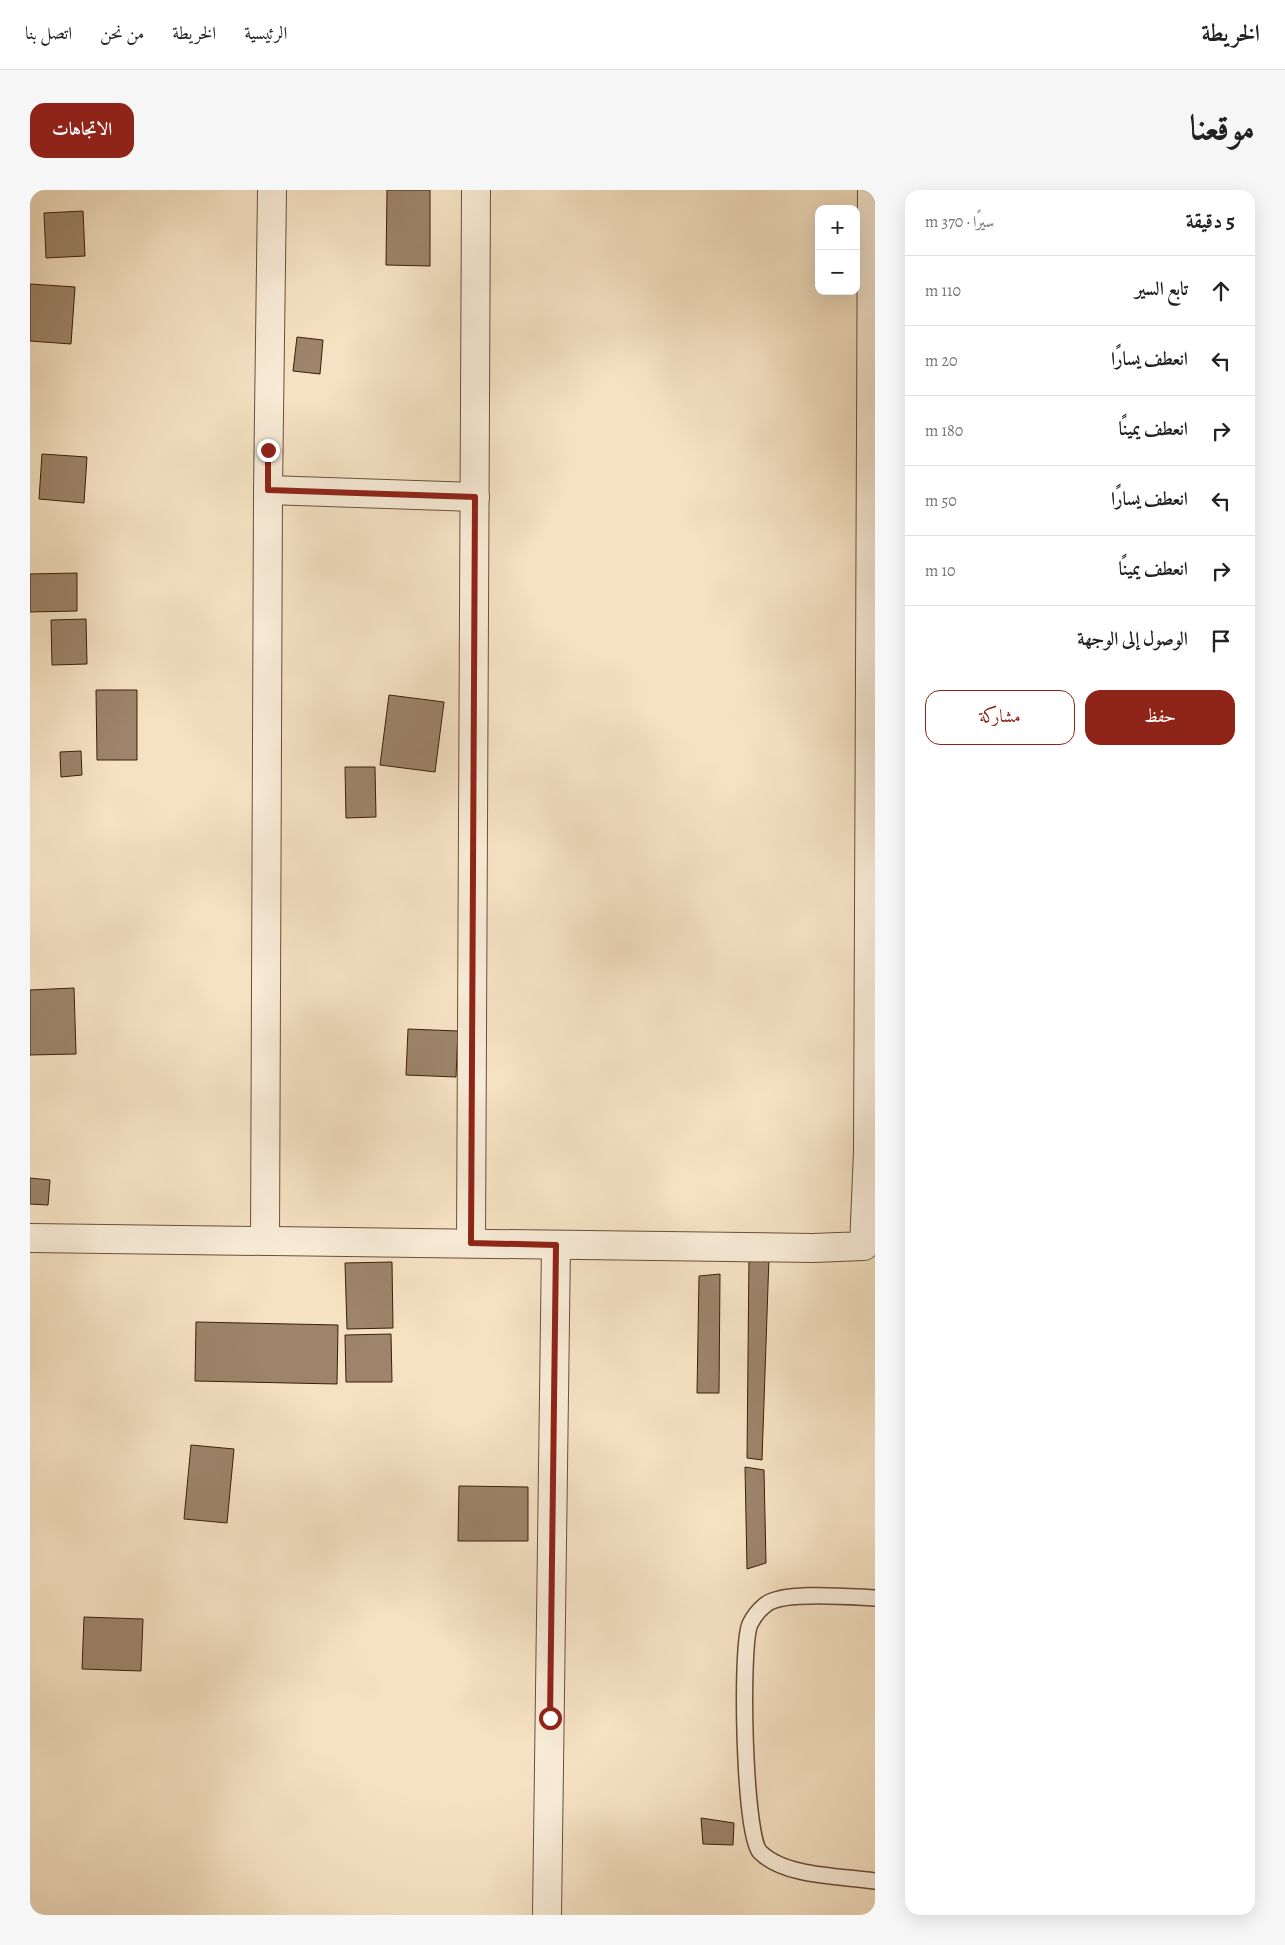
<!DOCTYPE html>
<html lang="ar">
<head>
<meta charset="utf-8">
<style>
	body { margin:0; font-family:Alegreya,Amiri,serif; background:#f6f6f6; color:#222; direction:rtl }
	.controls { position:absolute; right:15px; top:15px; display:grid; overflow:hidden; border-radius:10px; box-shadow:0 5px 20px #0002 }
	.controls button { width:45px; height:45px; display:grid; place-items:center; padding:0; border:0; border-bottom:1px solid #e0e0e0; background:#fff; color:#222; font:25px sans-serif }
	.stop { position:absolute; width:15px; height:15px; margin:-11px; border:4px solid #8f2418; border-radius:50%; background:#fff }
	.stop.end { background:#8f2418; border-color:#fff; box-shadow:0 1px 5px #0008 }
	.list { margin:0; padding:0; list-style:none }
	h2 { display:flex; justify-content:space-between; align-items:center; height:65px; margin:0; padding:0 20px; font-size:21px }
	h2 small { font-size:16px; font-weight:400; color:#767676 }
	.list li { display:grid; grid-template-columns:32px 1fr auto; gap:15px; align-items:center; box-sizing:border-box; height:70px; padding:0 20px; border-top:1px solid #e0e0e0 }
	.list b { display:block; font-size:19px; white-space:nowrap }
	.list em { font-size:16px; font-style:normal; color:#767676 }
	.actions { display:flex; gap:10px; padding:15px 20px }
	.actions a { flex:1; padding:11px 0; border:1px solid #8f2418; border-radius:15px; text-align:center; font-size:18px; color:#8f2418 }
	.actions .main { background:#8f2418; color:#fff }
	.icon { flex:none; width:28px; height:28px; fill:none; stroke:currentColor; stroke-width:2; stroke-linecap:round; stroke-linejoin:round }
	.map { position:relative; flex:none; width:845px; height:1725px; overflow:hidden; direction:ltr; border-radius:15px }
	header { display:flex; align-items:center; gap:30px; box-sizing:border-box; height:70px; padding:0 25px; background:#fff; border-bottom:1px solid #e0e0e0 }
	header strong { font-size:24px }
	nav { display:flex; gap:28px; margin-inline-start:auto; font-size:18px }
	.intro { display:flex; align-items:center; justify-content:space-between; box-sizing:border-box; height:120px; padding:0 30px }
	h1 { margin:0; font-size:35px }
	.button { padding:12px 22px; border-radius:15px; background:#8f2418; color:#fff; font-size:18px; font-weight:700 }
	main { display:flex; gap:30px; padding:0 30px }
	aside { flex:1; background:#fff; border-radius:15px; box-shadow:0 5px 20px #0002 }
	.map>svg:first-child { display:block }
	.building { fill:#9d846a; stroke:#3d1e09 }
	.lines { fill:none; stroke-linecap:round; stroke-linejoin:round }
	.service-casing { stroke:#6b4f38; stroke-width:18 }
	.minor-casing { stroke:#6b4f38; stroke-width:30 }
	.service { stroke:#f8ecd8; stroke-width:15 }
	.minor { stroke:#f8ecd8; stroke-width:28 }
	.route { stroke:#8f2418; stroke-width:6 }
</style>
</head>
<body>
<header>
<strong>الخريطة</strong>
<nav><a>الرئيسية</a><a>الخريطة</a><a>من نحن</a><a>اتصل بنا</a></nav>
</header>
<div class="intro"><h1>موقعنا</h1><a class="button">الاتجاهات</a></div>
<main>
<aside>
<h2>5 دقيقة<small>سيرًا · 370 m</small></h2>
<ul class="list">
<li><svg class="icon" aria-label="ahead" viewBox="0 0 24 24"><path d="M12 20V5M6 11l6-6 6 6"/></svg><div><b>تابع السير</b></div><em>110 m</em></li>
<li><svg class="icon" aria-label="left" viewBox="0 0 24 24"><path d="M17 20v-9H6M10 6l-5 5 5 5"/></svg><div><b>انعطف يسارًا</b></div><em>20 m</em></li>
<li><svg class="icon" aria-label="right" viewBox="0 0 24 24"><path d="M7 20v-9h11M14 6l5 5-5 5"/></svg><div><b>انعطف يمينًا</b></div><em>180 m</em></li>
<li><svg class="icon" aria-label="left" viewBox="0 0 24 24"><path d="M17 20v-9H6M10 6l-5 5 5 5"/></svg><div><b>انعطف يسارًا</b></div><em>50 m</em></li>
<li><svg class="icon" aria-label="right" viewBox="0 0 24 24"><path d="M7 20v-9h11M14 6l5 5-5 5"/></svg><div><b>انعطف يمينًا</b></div><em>10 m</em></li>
<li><svg class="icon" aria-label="arrive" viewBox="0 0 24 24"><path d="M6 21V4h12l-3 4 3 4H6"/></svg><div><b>الوصول إلى الوجهة</b></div></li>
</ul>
<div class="actions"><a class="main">حفظ</a><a>مشاركة</a></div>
</aside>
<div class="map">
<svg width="845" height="1725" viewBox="0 0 845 1725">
	<rect width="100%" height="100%" fill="#f5e2c3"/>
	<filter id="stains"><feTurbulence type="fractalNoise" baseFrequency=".004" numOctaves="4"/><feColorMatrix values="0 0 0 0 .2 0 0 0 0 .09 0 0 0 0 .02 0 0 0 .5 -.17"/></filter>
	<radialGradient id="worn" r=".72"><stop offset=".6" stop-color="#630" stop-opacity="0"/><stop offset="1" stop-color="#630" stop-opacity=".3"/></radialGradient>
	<!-- building -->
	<g class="building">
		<path d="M357,0H400V76L356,75Z"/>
		<path d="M53,21L55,66L16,68L14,23Z"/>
		<path d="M0,94L45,97L41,154L0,151Z"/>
		<path d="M267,147L293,150L290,184L263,181Z"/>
		<path d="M12,264L57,267L54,313L9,309Z"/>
		<path d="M47,383V421L0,422V384Z"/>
		<path d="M56,429L57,474L22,475L21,430Z"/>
		<path d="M66,500H107V570H67Z"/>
		<path d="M359,505L414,512L405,582L350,575Z"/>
		<path d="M51,561L52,585L31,587L30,562Z"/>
		<path d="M315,577H345L346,627L316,628Z"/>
		<path d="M44,798L46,864L0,865V800Z"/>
		<path d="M378,839L428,841L426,887L376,885Z"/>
		<path d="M0,988L20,990L18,1015L0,1014Z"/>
		<path d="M719,1065L739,1067L732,1270L717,1268Z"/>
		<path d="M362,1072L363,1138L317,1139L315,1073Z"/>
		<path d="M690,1084L689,1203H667L669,1086Z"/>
		<path d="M166,1132L308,1135L307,1194L165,1191Z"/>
		<path d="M361,1144L362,1192H316L315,1145Z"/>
		<path d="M161,1255L204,1259L197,1333L154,1329Z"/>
		<path d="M715,1277L734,1280L736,1373L717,1379Z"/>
		<path d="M429,1296L498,1297V1351H428Z"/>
		<path d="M54,1427L113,1429L111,1481L52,1479Z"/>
		<path d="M671,1628L704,1633L703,1655L673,1654Z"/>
	</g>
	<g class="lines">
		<defs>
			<path id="service" d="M845,1408C822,1407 749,1400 734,1416C729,1420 723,1428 720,1434C710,1457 714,1646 730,1662C755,1687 811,1686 845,1691"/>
			<g id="minor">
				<path d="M238,300L445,307"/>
				<path d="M0,1048L783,1058L834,1056L838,962L842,0"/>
				<path d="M235,1051L238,300L242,0"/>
				<path d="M441,1053L446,0"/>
				<path d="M517,1725L526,1055"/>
			</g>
		</defs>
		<!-- service casing -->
		<use href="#service" class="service-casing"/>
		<!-- minor casing -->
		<use href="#minor" class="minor-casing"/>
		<!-- service -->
		<use href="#service" class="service"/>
		<!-- minor -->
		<use href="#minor" class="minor"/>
	</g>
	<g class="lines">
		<!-- route -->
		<path class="route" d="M238,260V300L445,307L441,1053L526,1055L520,1528"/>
	</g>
	<rect width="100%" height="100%" filter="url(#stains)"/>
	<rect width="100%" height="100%" fill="url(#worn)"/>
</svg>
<div class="controls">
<button>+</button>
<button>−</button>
</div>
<div class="stop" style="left:520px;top:1528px"></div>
<div class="stop end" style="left:238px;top:260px"></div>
</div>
</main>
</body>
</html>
